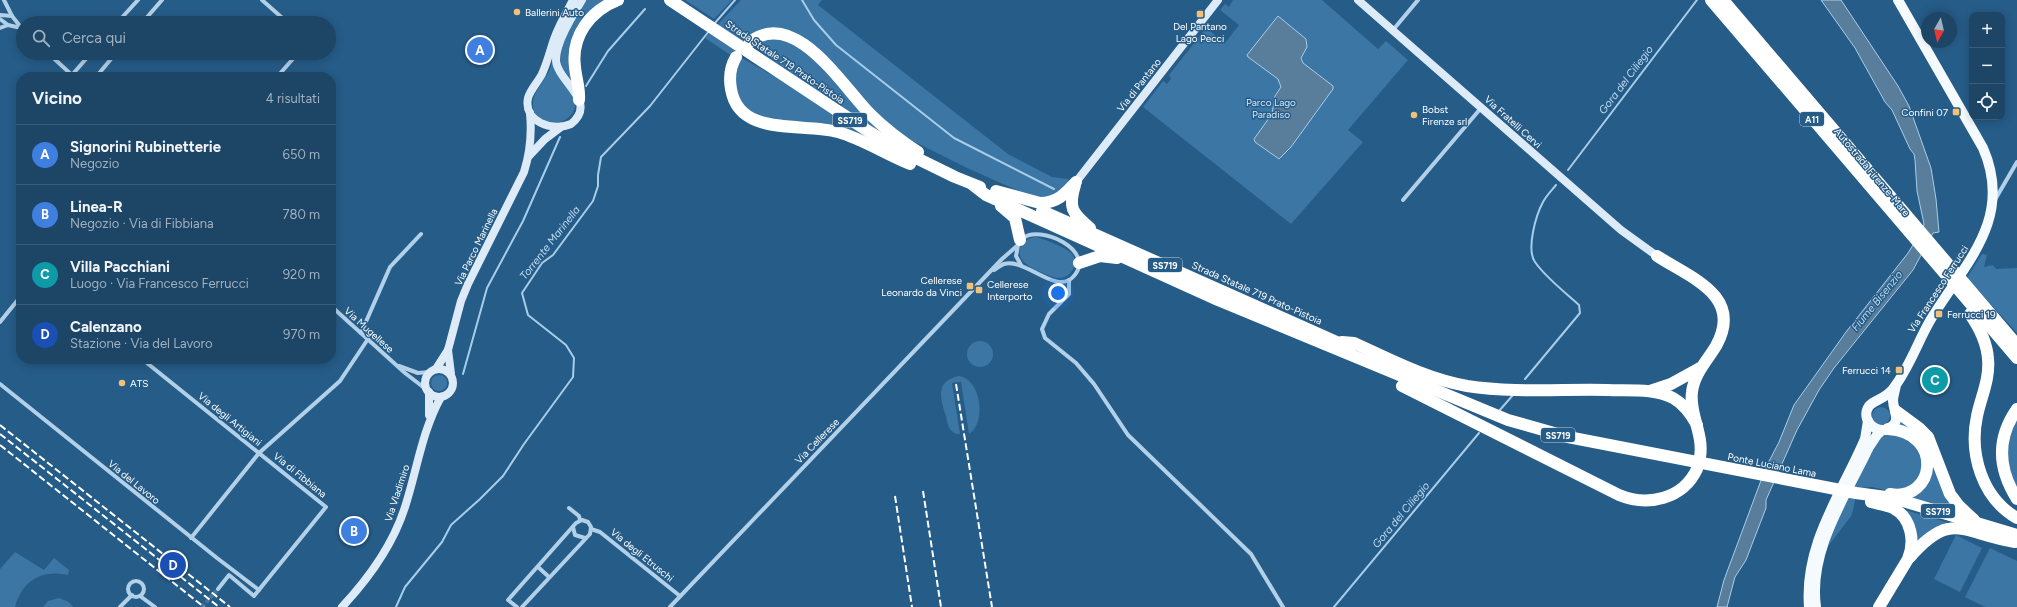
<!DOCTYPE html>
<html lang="it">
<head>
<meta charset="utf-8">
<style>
	body { margin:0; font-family:Figtree,sans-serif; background:#254c6c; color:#f1f3f6 }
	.controls { position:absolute; right:12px; top:12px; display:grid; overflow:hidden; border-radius:8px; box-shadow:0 2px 10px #0003 }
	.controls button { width:36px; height:36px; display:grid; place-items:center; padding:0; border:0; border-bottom:1px solid #3a5d7a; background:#1c4566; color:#f1f3f6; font:20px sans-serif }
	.compass { position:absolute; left:1921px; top:12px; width:36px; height:36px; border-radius:50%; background:#1c4566; box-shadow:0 2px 10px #0003; rotate:188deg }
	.you { position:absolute; left:1058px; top:293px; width:14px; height:14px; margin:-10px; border:3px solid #fff; border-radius:50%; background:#1a73e8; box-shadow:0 0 0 6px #1a73e833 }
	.badge { display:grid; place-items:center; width:26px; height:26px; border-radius:50%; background:#8c9099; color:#fff; font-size:13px; font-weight:700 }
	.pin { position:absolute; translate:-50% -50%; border:2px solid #fff; box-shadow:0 1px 4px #0006 }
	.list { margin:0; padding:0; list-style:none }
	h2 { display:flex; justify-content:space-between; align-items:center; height:52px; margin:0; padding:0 16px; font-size:17px }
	h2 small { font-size:13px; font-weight:400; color:#a0b1bf }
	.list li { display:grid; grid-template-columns:26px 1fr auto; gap:12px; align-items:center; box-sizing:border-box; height:60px; padding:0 16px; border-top:1px solid #3a5d7a }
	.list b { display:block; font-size:15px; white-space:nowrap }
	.list p { margin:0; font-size:13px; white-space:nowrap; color:#a0b1bf }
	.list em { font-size:13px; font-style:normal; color:#a0b1bf }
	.icon { flex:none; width:22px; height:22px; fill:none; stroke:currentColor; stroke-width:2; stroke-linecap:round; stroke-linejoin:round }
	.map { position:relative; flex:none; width:2017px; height:607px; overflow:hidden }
	.search { position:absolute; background:#1c4566; box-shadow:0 2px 10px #0003; left:16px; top:16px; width:320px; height:44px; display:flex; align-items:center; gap:10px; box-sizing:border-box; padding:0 14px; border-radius:22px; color:#a0b1bf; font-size:15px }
	.panel { position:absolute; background:#1c4566; box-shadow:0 2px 10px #0003; left:16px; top:72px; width:320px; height:292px; border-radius:16px }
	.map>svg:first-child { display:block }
	.green { fill:#3b76a5 }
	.water { fill:#587e9b; stroke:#a7cde9 }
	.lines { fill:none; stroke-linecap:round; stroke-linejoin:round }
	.stream { stroke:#a7cde9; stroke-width:2 }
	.street-tunnel { stroke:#47749a; stroke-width:4; stroke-dasharray:4 2; stroke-linecap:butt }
	.street { stroke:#b2d1e9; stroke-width:4 }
	.secondary { stroke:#ddebf8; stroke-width:8 }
	.primary { stroke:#f5fafe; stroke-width:10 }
	.highway { stroke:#fff; stroke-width:12 }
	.rail { stroke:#fff; stroke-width:2; stroke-dasharray:7 3; stroke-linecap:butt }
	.poi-dot { fill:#f2c177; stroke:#265c88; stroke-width:1.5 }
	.labels { text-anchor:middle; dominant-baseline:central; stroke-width:3; stroke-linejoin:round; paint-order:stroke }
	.shield { fill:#265c88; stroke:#becedb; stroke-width:1 }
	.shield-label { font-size:9px; font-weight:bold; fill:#fff }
	.poi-label { font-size:10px; fill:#fff; stroke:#265c88; text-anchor:start }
	.street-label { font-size:10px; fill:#fff; stroke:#265c88 }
	.park-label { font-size:10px; fill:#d6e9f7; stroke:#265c88 }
	.water-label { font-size:11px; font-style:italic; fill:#bedbf0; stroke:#265c88 }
</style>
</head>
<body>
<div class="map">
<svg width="2017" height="607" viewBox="0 0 2017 607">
	<rect width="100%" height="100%" fill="#265c88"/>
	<!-- green -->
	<g class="green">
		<path d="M586,0H608L586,16L571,82C568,78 564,74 562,70C555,48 576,18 586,0Z"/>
		<path d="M685,0H732L714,19Z"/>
		<path d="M741,0H822L818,5L1008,154L1052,177L1068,179L1069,183L1062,193L1039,200L965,167L895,132L810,43L751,36L743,42L732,56L705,38Z"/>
		<path d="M1233,0H1322L1378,49L1386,41L1408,60L1348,130L1363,142L1291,224L1143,107L1163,81L1167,84L1171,79L1169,75L1206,28L1225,43L1239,25L1220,10L1225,4L1229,7Z"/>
		<path d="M769,37L795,41L896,141L873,129L793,76L751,44Z"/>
		<path d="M553,56L558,76L570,89L576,104C571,130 533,129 533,105C532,93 544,82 549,71C551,67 552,61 553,56Z"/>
		<path d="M740,57L777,78L895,153L856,136L776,123L748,112L733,87Z"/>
		<path d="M1036,237C1044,239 1067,248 1072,254C1081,268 1066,282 1053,277C1041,272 1013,264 1021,246C1024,240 1029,238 1036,237Z"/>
		<path d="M1982,254L1987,255L1984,267L1993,265L1996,269L2017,268V333L1967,278Z"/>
		<circle cx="980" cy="354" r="13"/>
		<circle cx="439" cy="383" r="8"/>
		<path d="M959,376C981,379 987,423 969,434L961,382L952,383L960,434C957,434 954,434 952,431C948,428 947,421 946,416C940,398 935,381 959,376Z"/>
		<circle cx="1881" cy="416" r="9"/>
		<path d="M1901,417L1919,430L1958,511L1907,499L1930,461L1898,428Z"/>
		<path d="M2017,419V490C2006,458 2004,452 2017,419Z"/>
		<path d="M1885,433L1910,437L1924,463L1916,484L1894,492L1872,487L1857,488C1856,497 1854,508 1851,516C1849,519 1824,552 1822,553L1876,439Z"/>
		<path d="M1905,510L1946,522L1948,524L1917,544Z"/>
		<path d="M1956,535L1982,548L1960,592L1934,579Z"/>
		<path d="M1990,548L2017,561V607H1985L1965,597Z"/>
		<path d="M15,552L44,570L54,558L69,570L68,575C41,569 22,581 15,607H0V569Z"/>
		<path d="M59,598L69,602L73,607H43L48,601Z"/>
	</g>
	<!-- water -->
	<g class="water">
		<path d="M1821,0H1841L1898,86L1909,106L1931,168L1936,199L1939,232L1933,233L1913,270L1834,368L1819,390L1797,430L1766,500V508L1746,560L1735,577L1727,607H1717L1724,580L1766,467L1779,442L1794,405L1846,332L1908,253L1923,229L1924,224L1917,191L1915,160L1914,154L1910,149L1892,110L1885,102L1855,48Z"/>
		<path d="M1278,16L1306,39L1307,47L1301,58L1303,63L1333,86V89L1291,147L1279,159L1255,142L1254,139L1272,114L1275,96L1281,87L1278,79L1248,57L1247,55Z"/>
	</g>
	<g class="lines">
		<!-- stream -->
		<g class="stream">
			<path d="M802,0L814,20L836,45L954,138L1054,189"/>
			<path d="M714,24L735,0"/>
			<path d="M586,86L608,51L645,9"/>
			<path d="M1568,170L1697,0"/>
			<path d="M463,374L487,288L523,221L560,137"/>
			<path d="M1525,379L1580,313L1579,305C1565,292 1546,278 1535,262C1526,249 1536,215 1543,202C1546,196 1551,191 1556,185"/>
			<path d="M1499,411L1513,395"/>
			<path d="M396,607L405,587L442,542L451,525L480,499L503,476L524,444L573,377L574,358L566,345L528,315L522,293L542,263L553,255L593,201L598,186V175L601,157L650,106L709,31"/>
			<path d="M1334,607L1479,433"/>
		</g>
		<!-- street-tunnel -->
		<path class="street-tunnel" d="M202,607L218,589"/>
		<!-- street -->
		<g class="street">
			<path d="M4,0L12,16L23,30"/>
			<path d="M262,0L288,23"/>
			<path d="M0,15L12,16"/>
			<path d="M0,19L8,25"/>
			<path d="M117,23L138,0"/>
			<path d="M142,23L162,0"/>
			<path d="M0,28L8,25L21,28"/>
			<path d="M1393,30L1418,0"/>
			<path d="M48,53L74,77"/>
			<path d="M72,75L91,53"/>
			<path d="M96,77L116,53"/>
			<path d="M277,77L298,53"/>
			<path d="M1996,198L2017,162"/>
			<path d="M1403,200L1481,108"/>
			<path d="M1018,245L1016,256L1021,265"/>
			<path d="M994,270C997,268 1001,265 1004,264C1026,258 1056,295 1073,277C1098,251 1039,223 1022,239"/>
			<path d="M1069,280V294L1049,314L1042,329L1045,338L1076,363L1094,384L1128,435L1251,554L1283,607"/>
			<path d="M331,306L405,373L427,390"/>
			<path d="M0,322L21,296"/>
			<path d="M361,333L390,267L421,234"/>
			<path d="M142,359L326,507L254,596L229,575L218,589"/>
			<path d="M399,366L418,373L430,372"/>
			<path d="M0,384L217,558L259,590"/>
			<path d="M569,508L579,516L580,520"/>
			<path d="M573,527L575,535L585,538"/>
			<path d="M591,529L600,532L680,596"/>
			<path d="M191,538L259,453L340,381L368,339"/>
			<path d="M538,567L549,577"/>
			<circle cx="136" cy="589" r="8"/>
			<path d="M140,596L155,607"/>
			<path d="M120,607L132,595"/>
			<path d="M517,607L508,600L576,523L582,520L588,522L591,527L590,534L522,607"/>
			<path d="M670,607L1002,259L1018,245"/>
		</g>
		<!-- secondary -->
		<g class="secondary">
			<path d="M573,0C566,13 559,25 554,39C550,51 547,63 542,74C538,82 530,90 528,98C523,122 553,132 571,124C599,101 557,82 556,60C556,42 573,15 582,0"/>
			<path d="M1358,0L1621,230L1657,256"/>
			<path d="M529,156L545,139L561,127"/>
			<path d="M1076,182L1218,0"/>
			<path d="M448,350L451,374"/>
			<circle cx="439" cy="383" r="14"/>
			<path d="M436,369L448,350L461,301L468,284L524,172C530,153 532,134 530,113"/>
			<path d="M429,392V415"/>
			<path d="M342,607C369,578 393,545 405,507C417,470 422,431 441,397"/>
		</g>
		<!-- primary -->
		<g class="primary">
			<path d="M1896,385C1895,391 1893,396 1893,401C1894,414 1903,423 1885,430C1872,431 1861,418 1869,406C1875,399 1887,399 1895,386C1910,366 1918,341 1931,319C1965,263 2014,219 1983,148L1898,0"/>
			<path d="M1809,607C1804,544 1841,495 1865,439L1868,421"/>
			<path d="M1816,607C1808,550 1846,496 1869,447L1877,435L1882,430"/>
		</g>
		<!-- highway -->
		<g class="highway">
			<path d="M670,0L871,133L900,150L955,177L980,187"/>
			<path d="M1711,0L2017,358"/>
			<path d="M1723,0L2017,345"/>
			<path d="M750,42C795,7 843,87 870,114C884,128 901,141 918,152"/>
			<path d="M736,57C730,67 729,78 731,89C739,138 803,122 838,132C863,139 885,154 910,164"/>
			<path d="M579,100C580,89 576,78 575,67C571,36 590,11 618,0"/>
			<path d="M973,185L986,195L1218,300L1508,420L1568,437L1856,493L1893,498L2017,535"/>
			<path d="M1075,185C1068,208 1072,213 1090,228"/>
			<path d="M996,191L1040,203C1057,203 1065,194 1076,182"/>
			<path d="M1001,206L1015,218L1020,240"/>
			<path d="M1042,211L1350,348"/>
			<path d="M1657,256C1691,278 1744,296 1716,346C1707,361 1694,374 1692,392C1689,414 1704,434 1700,457"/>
			<path d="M1079,263L1100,256L1117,258"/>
			<path d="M1970,314C1979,327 1987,343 1988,359C1990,379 1981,397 1977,416C1969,454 1982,498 2017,518"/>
			<path d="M1342,342L1354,343C1391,360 1427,379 1467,386C1513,393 1561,389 1607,390C1629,391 1654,388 1673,398C1684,404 1691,414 1697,425"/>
			<path d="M1402,386L1619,495C1648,507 1683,499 1697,469"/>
			<path d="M1650,391L1671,384L1700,368"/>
			<path d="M2017,409C1996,439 1998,469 2017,499"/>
			<path d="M1896,411L1919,428L1928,437L1950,494L1959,506L1974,520"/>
			<path d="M1888,429C1944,432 1936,502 1890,494"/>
			<path d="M1871,502C1878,504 1887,505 1893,508C1912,518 1915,542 1908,559L1879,607"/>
			<path d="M1910,557C1952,509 1963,534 2015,542"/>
		</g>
		<!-- rail -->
		<g class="rail">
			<path d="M956,384L992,607"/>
			<path d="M0,425L230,607"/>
			<path d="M0,434L219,607"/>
			<path d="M0,445L204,607"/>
			<path d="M923,491L941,607"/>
			<path d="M895,496L912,607"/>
		</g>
	</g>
	<!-- markers -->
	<g class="poi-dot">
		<circle cx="517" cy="12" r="4"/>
		<rect x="1196" y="10" width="8" height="8" rx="2"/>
		<rect x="1952" y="108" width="8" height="8" rx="2"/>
		<circle cx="1414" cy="115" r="4"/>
		<rect x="966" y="282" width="8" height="8" rx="2"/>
		<rect x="975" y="286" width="8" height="8" rx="2"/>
		<rect x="1935" y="310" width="8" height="8" rx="2"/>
		<rect x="1895" y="366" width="8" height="8" rx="2"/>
		<circle cx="122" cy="383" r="4"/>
	</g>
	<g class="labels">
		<!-- shield labels -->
		<g class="shield">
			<rect x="1800" y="112" width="24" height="14" rx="3"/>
			<rect x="833" y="113" width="34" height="14" rx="3"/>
			<rect x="1148" y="258" width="34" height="14" rx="3"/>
			<rect x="1541" y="428" width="34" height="14" rx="3"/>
			<rect x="1921" y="504" width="34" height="14" rx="3"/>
		</g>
		<g class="shield-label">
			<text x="1812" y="119">A11</text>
			<text x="850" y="120">SS719</text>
			<text x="1165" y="265">SS719</text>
			<text x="1558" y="435">SS719</text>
			<text x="1938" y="511">SS719</text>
		</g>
		<!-- poi labels -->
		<g class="poi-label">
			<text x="525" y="12">Ballerini Auto</text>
			<text x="1200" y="26" text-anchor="middle">Del Pantano<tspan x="1200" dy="12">Lago Pecci</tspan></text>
			<text x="1422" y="109">Bobst<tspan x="1422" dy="12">Firenze srl</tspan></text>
			<text x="1948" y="112" text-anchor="end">Confini 07</text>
			<text x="962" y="280" text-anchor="end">Cellerese<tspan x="962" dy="12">Leonardo da Vinci</tspan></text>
			<text x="987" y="284">Cellerese<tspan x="987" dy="12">Interporto</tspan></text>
			<text x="1947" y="314">Ferrucci 19</text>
			<text x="1891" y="370" text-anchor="end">Ferrucci 14</text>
			<text x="130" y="383">ATS</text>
		</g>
		<!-- street labels -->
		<g class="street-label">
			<text transform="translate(785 62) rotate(34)">Strada Statale 719 Prato-Pistoia</text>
			<text transform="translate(1139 85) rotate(-52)">Via di Pantano</text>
			<text transform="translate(1513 122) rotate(42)">Via Fratelli Cervi</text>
			<text transform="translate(1872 172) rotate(50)">Autostrada Firenze-Mare</text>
			<text transform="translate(476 247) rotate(-64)">Via Parco Marinella</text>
			<text transform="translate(1938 289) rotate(-57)">Via Francesco Ferrucci</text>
			<text transform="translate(1257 293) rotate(24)">Strada Statale 719 Prato-Pistoia</text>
			<text transform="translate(369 330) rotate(42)">Via Mugellese</text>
			<text transform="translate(230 419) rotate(39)">Via degli Artigiani</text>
			<text transform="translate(817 441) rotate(-46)">Via Cellerese</text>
			<text transform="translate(1772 465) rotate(11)">Ponte Luciano Lama</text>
			<text transform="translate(300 475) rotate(39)">Via di Fibbiana</text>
			<text transform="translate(134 482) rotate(39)">Via del Lavoro</text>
			<text transform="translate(397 493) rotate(-72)">Via Vladimiro</text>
			<text transform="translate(642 555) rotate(39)">Via degli Etruschi</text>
		</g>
		<!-- park labels -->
		<g class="park-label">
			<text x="1271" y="102">Parco Lago<tspan x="1271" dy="12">Paradiso</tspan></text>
		</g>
		<!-- water labels -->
		<g class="water-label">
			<text transform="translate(1626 80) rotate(-53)">Gora del Ciliegio</text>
			<text transform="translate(550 243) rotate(-52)">Torrente Marinella</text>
			<text transform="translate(1877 301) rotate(-51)">Fiume Bisenzio</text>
			<text transform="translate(1401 515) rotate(-50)">Gora del Ciliegio</text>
		</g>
	</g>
</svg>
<div class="controls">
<button>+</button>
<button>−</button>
<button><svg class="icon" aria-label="locate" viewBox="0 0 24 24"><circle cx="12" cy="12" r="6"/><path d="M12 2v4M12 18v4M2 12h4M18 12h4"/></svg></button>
</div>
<svg class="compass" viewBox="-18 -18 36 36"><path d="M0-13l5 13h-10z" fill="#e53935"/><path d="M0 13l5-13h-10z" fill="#a0b1bf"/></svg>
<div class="you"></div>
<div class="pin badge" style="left:480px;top:50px;background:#3f7fe0">A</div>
<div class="pin badge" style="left:354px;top:531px;background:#3f7fe0">B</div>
<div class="pin badge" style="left:1935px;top:380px;background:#0f9aa8">C</div>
<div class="pin badge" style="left:173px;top:565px;background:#1a4fb4">D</div>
<div class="search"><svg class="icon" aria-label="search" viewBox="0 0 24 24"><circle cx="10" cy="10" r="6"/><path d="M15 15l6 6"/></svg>Cerca qui</div>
<section class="panel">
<h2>Vicino<small>4 risultati</small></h2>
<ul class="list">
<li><span class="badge" style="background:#3f7fe0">A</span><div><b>Signorini Rubinetterie</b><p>Negozio</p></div><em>650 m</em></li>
<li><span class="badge" style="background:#3f7fe0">B</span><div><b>Linea-R</b><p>Negozio · Via di Fibbiana</p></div><em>780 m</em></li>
<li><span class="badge" style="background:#0f9aa8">C</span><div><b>Villa Pacchiani</b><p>Luogo · Via Francesco Ferrucci</p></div><em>920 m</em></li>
<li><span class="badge" style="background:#1a4fb4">D</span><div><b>Calenzano</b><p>Stazione · Via del Lavoro</p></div><em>970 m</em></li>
</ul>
</section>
</div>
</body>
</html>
